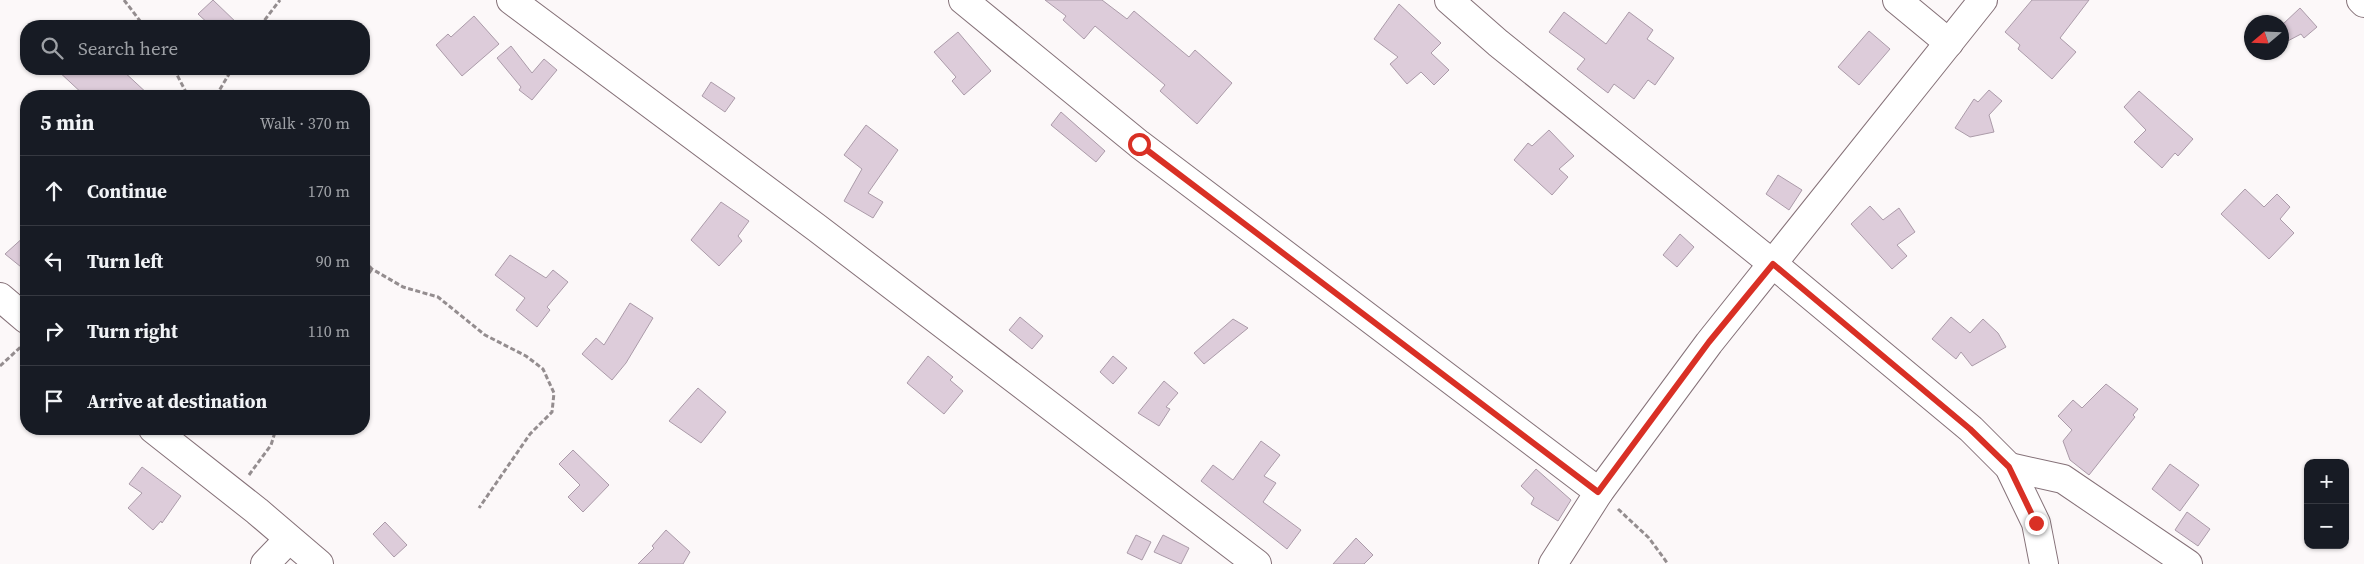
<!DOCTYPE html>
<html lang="en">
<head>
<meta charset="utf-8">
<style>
	body { margin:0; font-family:"Source Serif 4",serif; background:#20242c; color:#f1f3f6 }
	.controls { position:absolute; right:15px; bottom:15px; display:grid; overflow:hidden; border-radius:10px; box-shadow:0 1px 4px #0004 }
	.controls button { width:45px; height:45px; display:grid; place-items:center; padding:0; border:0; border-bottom:1px solid #363941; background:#171b24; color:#f1f3f6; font:25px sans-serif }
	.compass { position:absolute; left:2244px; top:15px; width:45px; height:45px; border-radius:50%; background:#171b24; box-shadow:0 1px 4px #0004; rotate:251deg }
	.stop { position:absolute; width:15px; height:15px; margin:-11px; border:4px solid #d93025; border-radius:50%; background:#fff }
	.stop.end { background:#d93025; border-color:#fff; box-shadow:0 1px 5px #0008 }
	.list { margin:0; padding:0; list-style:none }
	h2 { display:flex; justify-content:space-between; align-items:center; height:65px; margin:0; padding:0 20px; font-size:21px }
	h2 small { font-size:16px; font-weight:400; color:#9ea1a6 }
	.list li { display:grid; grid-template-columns:32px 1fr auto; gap:15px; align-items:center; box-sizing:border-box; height:70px; padding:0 20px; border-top:1px solid #363941 }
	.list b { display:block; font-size:19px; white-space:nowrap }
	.list em { font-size:16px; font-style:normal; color:#9ea1a6 }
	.icon { flex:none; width:28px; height:28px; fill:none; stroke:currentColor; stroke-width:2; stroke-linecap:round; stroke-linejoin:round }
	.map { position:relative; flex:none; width:2364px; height:564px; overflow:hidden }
	.search { position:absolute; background:#171b24; box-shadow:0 1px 4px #0004; left:20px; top:20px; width:350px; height:55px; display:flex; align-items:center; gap:12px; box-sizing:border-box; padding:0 18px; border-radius:20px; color:#9ea1a6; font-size:19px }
	.panel { position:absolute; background:#171b24; box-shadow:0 1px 4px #0004; left:20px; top:90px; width:350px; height:345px; border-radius:20px }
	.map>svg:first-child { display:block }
	.building { fill:#ddccda; stroke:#ab9ba9 }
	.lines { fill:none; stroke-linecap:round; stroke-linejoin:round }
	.minor-casing { stroke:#857178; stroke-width:30 }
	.path { stroke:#948d8f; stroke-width:3; stroke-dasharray:5 2.5; stroke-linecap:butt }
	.minor { stroke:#fff; stroke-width:28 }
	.route { stroke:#d93025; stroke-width:6 }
</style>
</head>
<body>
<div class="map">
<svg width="2364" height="564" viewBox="0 0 2364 564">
	<rect width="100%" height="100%" fill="#fcf8f9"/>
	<!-- building -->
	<g class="building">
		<path d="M213,0L240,26H211L198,14Z"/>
		<path d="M1045,0H1102L1127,19L1134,11L1189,57L1195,50L1232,83L1197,124L1160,91L1165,85L1095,26L1084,39L1063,20L1066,16Z"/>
		<path d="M2032,0H2089L2060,38L2076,52L2052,79L2018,49L2020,45L2005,32Z"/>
		<path d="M1399,4L1441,43L1431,53L1449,70L1434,85L1421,72L1407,84L1390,64L1398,57L1374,39Z"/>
		<path d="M2300,8L2317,27L2304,38L2301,34L2282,44V25Z"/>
		<path d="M1564,12L1606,44L1629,12L1653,30L1647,39L1674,58L1655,85L1648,80L1634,99L1614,84L1608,93L1577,69L1585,59L1549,32Z"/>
		<path d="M474,16L499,44L462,76L436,45L448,34L451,37Z"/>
		<path d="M1869,31L1890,49L1859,85L1838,67Z"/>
		<path d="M958,32L991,71L964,95L952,81L956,77L934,52Z"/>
		<path d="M511,46L532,73L544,59L557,70L532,100L519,90L521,87L497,58Z"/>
		<path d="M56,69H121L150,96H85Z"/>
		<path d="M711,82L735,98L725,112L702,96Z"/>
		<path d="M1989,90L2002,101L1989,115L1994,132L1970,137L1955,128L1974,99L1978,102Z"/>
		<path d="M2139,91L2193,139L2178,156L2175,153L2162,168L2134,142L2146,130L2124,107Z"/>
		<path d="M1061,112L1105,151L1096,162L1051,125Z"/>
		<path d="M866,125L898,150L868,193L883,202L873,218L844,201L862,169L844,155Z"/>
		<path d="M1549,130L1574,156L1559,169L1568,177L1552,195L1514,160L1528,143L1532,146Z"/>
		<path d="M1778,175L1802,190L1789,210L1766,194Z"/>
		<path d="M2245,189L2264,207L2277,194L2290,207L2280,219L2294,233L2269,259L2221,214Z"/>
		<path d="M721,202L749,221L738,236L742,241L719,266L691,240Z"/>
		<path d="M1870,206L1883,220L1899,208L1915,232L1897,245L1907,256L1892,269L1851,224Z"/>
		<path d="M1680,234L1694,247L1677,267L1663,255Z"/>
		<path d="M26,235V271L5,254Z"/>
		<path d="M510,255L546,278L553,270L568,282L547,307L550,310L537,327L516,310L525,298L495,275Z"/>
		<path d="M630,303L653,318L626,363L612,380L582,354L596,338L604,345Z"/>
		<path d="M1020,317L1043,336L1032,349L1009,330Z"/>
		<path d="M1951,317L1970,333L1983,319L1998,333L2006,347L1972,366L1961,352L1956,359L1932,339Z"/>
		<path d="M1233,319L1248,328L1204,364L1194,353Z"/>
		<path d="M928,356L953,377L950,380L963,391L944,414L907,383Z"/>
		<path d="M1113,356L1127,368L1113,384L1100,372Z"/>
		<path d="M1164,381L1178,393L1166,407L1170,409L1159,426L1138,413Z"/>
		<path d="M2106,384L2138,409L2133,415L2135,417L2089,475L2070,460L2063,441L2072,430L2058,416L2073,400L2082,408Z"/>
		<path d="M698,388L726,412L701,443L669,421Z"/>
		<path d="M1261,441L1280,455L1264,476L1276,483L1263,502L1301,530L1287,549L1201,481L1213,465L1233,480Z"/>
		<path d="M573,450L609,485L583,512L568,497L580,485L559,464Z"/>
		<path d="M2170,464L2199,485L2180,511L2152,489Z"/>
		<path d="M142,467L181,496L162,523L161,521L153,530L128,508L142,493L129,484Z"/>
		<path d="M1536,469L1571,500L1558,521L1531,504L1534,498L1521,486Z"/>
		<path d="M2187,512L2210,529L2198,546L2175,530Z"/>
		<path d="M385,522L407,545L394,557L373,534Z"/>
		<path d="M666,530L690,552L683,564H638L654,548L652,546Z"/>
		<path d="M1136,535L1151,542L1142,560L1127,553Z"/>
		<path d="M1163,535L1189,548L1181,564L1154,552Z"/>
		<path d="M1356,538L1373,555L1364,564H1333Z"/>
	</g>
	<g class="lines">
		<defs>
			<g id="minor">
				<path d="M511,0L817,228L1257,564"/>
				<path d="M963,0L1139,144L1599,492"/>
				<path d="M1449,0L1498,43L1773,264L1971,429L2009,467L2036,523L2044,564"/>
				<path d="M1897,0L1949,43"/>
				<path d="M2361,0L2364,3"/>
				<path d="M0,297L26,319"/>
				<path d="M153,429L257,511L319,564"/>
				<path d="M2009,467L2063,479L2188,564"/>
				<path d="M265,564L289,539"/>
				<path d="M1553,564L1599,492L1709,343L1983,0"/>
			</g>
		</defs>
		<!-- minor casing -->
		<use href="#minor" class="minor-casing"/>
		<!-- path -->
		<g class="path">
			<path d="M124,0L144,26"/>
			<path d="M260,26L280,0"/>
			<path d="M174,69L188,96"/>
			<path d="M216,96L232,69"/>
			<path d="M364,261L372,269L403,287L438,297L485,335L526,356L543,369L554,393L552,412L530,434L479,508"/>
			<path d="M364,280L372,269"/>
			<path d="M0,366L25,343"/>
			<path d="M249,475L271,445L276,429"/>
			<path d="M1618,509L1649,538L1668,564"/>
		</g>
		<!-- minor -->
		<use href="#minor" class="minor"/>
	</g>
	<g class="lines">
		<!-- route -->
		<path class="route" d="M1139,144L1598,492L1709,342L1773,264L1970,429L2009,467L2036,523"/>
	</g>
</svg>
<div class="controls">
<button>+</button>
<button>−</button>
</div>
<svg class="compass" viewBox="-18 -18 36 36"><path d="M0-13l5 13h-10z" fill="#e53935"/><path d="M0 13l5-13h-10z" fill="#9ea1a6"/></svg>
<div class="stop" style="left:1139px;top:144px"></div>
<div class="stop end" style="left:2036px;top:523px"></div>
<div class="search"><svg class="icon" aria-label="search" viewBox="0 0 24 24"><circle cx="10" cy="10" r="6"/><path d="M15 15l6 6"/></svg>Search here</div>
<section class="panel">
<h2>5 min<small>Walk · 370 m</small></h2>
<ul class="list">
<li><svg class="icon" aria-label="ahead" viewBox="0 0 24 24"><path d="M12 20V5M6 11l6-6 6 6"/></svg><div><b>Continue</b></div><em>170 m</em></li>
<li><svg class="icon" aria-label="left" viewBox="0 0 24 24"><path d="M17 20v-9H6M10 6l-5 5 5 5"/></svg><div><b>Turn left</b></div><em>90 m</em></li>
<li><svg class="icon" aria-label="right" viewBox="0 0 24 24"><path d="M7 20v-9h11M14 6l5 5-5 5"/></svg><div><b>Turn right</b></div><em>110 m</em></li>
<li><svg class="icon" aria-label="arrive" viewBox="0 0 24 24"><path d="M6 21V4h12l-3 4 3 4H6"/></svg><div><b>Arrive at destination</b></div></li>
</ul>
</section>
</div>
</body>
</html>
